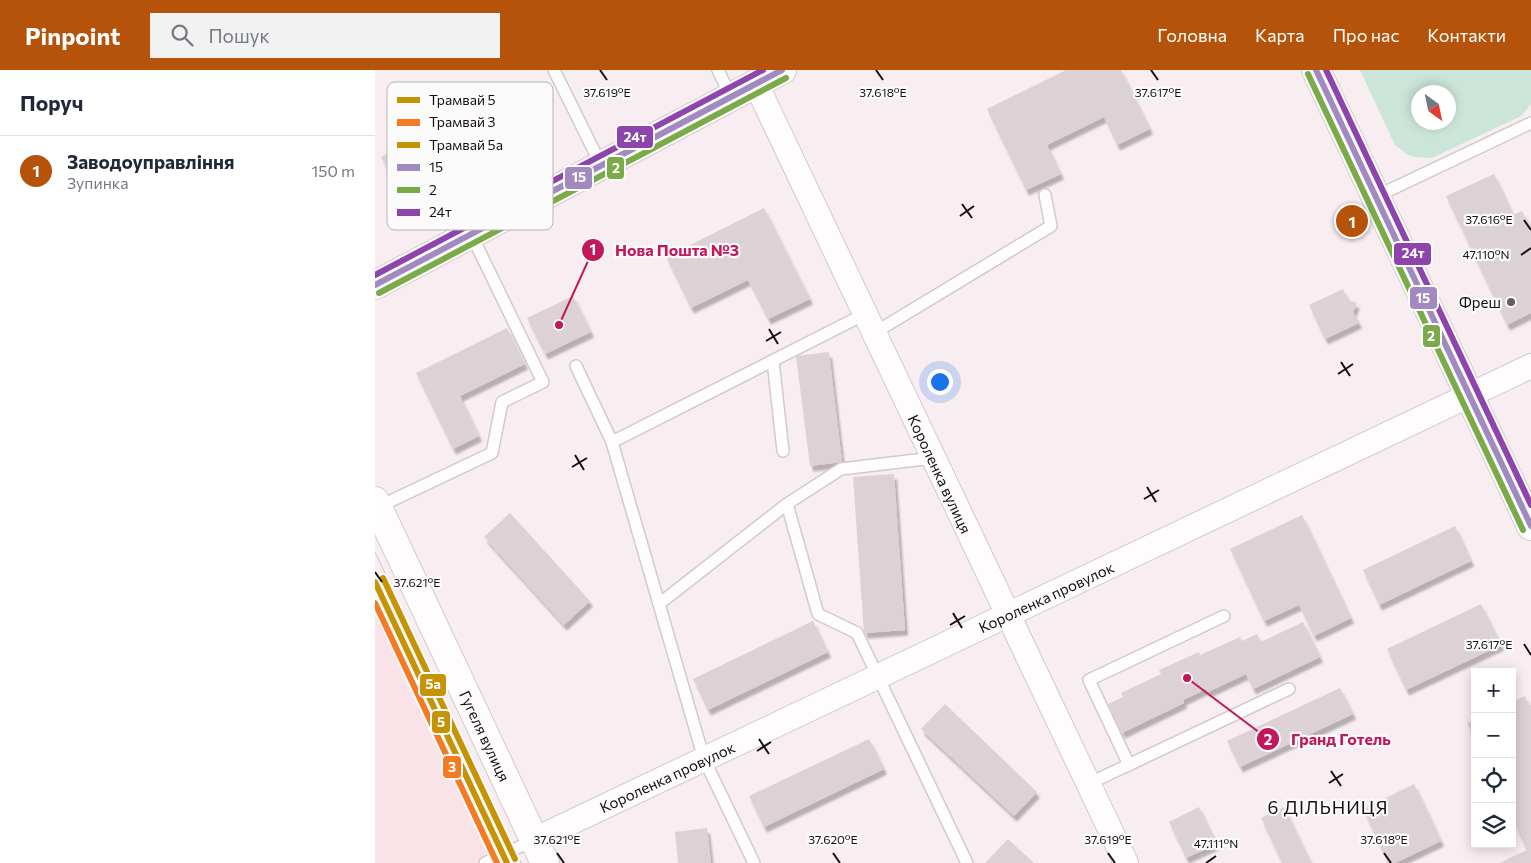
<!DOCTYPE html>
<html lang="uk">
<head>
<meta charset="utf-8">
<style>
	body { margin:0; font-family:Commissioner,sans-serif; background:#f2f2f3; color:#1f2937 }
	.controls { position:absolute; right:15px; bottom:15px; display:grid; overflow:hidden; border-radius:0px; box-shadow:0 2px 12px #0003 }
	.controls button { width:45px; height:45px; display:grid; place-items:center; padding:0; border:0; border-bottom:1px solid #e0e1e3; background:#fff; color:#1f2937; font:25px sans-serif }
	.compass { position:absolute; left:1036px; top:15px; width:45px; height:45px; border-radius:50%; background:#fff; box-shadow:0 2px 12px #0003; rotate:147deg }
	.you { position:absolute; left:564px; top:311px; width:18px; height:18px; margin:-12px; border:4px solid #fff; border-radius:50%; background:#1a73e8; box-shadow:0 0 0 8px #1a73e833 }
	.badge { display:grid; place-items:center; width:32px; height:32px; border-radius:50%; background:#b45309; color:#fff; font-size:16px; font-weight:700 }
	.pin { position:absolute; translate:-50% -50%; border:2px solid #fff; box-shadow:0 1px 5px #0006 }
	.list { margin:0; padding:0; list-style:none }
	h2 { display:flex; justify-content:space-between; align-items:center; height:65px; margin:0; padding:0 20px; font-size:21px }
	h2 small { font-size:16px; font-weight:400; color:#747a83 }
	.list li { display:grid; grid-template-columns:32px 1fr auto; gap:15px; align-items:center; box-sizing:border-box; height:70px; padding:0 20px; border-top:1px solid #e0e1e3 }
	.list b { display:block; font-size:19px; white-space:nowrap }
	.list p { margin:0; font-size:16px; white-space:nowrap; color:#747a83 }
	.list em { font-size:16px; font-style:normal; color:#747a83 }
	.icon { flex:none; width:28px; height:28px; fill:none; stroke:currentColor; stroke-width:2; stroke-linecap:round; stroke-linejoin:round }
	.map { position:relative; flex:none; width:1156px; height:793px; overflow:hidden }
	header { display:flex; align-items:center; gap:30px; box-sizing:border-box; height:70px; padding:0 25px; background:#b45309; color:#fff }
	header strong { font-size:24px }
	nav { display:flex; gap:28px; margin-inline-start:auto; font-size:18px }
	.search { width:350px; height:45px; background:#f2f2f3; display:flex; align-items:center; gap:12px; box-sizing:border-box; padding:0 18px; border-radius:0px; color:#747a83; font-size:19px }
	main { display:flex }
	aside { flex:1; background:#fff }
	.map>svg:first-child { display:block }
	.built { fill:#fae2e9 }
	.green { fill:#cbe6d8; fill-rule:evenodd }
	.building { fill:#dcd1d4; filter:url(#shadow) }
	.lines { fill:none; stroke-linecap:round; stroke-linejoin:round }
	.lane-casing { stroke:#d4c9cc; stroke-width:14 }
	.street-casing { stroke:#d4c9cc; stroke-width:26 }
	.secondary-casing { stroke:#d4c9cc; stroke-width:30 }
	.lane { stroke:#fefcfd; stroke-width:11 }
	.street { stroke:#fefcfd; stroke-width:24 }
	.secondary { stroke:#fefcfd; stroke-width:28 }
	.tram { stroke:#c8c6c6; stroke-width:1 }
	.bus-1-casing { stroke:#fbfbfb; stroke-width:10 }
	.bus-2-casing { stroke:#fbfbfb; stroke-width:10 }
	.bus-3-casing { stroke:#fbfbfb; stroke-width:10 }
	.bus-1 { stroke:#a18ac0; stroke-width:6 }
	.bus-2 { stroke:#7baa48; stroke-width:6 }
	.bus-3 { stroke:#8e44ad; stroke-width:6 }
	.tram-1-casing { stroke:#fbfbfb; stroke-width:10 }
	.tram-2-casing { stroke:#fbfbfb; stroke-width:10 }
	.tram-3-casing { stroke:#fbfbfb; stroke-width:10 }
	.tram-1 { stroke:#c69304; stroke-width:6 }
	.tram-2 { stroke:#f37b24; stroke-width:6 }
	.tram-3 { stroke:#c69304; stroke-width:6 }
	.ticks { fill:none; stroke:#190e12; stroke-width:2 }
	.poi-dot { fill:#675c60; stroke:#fbfbfb; stroke-width:2 }
	.labels { text-anchor:middle; dominant-baseline:central; stroke-width:4.5; stroke-linejoin:round; paint-order:stroke }
	.poi-label { font-size:15px; fill:#190e12; stroke:#fbfbfb; text-anchor:end }
	.street-label { font-size:15px; fill:#190e12; stroke:#fbfbfb }
	.quarter-label { font-size:18px; letter-spacing:1px; fill:#190e12; stroke:#fbfbfb }
	.key { fill:#fbfbfb; stroke:#b7b4b5; stroke-width:1 }
	.key-label { font-size:14px; fill:#190e12 }
	.ticks-label { font-size:12px; text-anchor:middle; fill:#190e12; stroke:#fbfbfb; stroke-width:4.5; stroke-linejoin:round; paint-order:stroke }
	.leader { fill:none; stroke:#c2185b; stroke-width:2 }
	.callout-dot { fill:#c2185b; stroke:#fbfbfb; stroke-width:2 }
	.mark-label { font-size:15px; text-anchor:middle; font-weight:bold; fill:#fff }
	.callout-label { font-size:16px; text-anchor:middle; font-weight:bold; fill:#c2185b; stroke:#fbfbfb; stroke-width:4.5; stroke-linejoin:round; paint-order:stroke }
	.line-badge { stroke:#fbfbfb; stroke-width:2 }
	.badge-label { font-size:14px; text-anchor:middle; font-weight:bold; fill:#fff }
</style>
</head>
<body>
<header>
<strong>Pinpoint</strong>
<div class="search"><svg class="icon" aria-label="search" viewBox="0 0 24 24"><circle cx="10" cy="10" r="6"/><path d="M15 15l6 6"/></svg>Пошук</div>
<nav><a>Головна</a><a>Карта</a><a>Про нас</a><a>Контакти</a></nav>
</header>
<main>
<aside>
<h2>Поруч<small></small></h2>
<ul class="list">
<li><span class="badge">1</span><div><b>Заводоуправління</b><p>Зупинка</p></div><em>150 m</em></li>
</ul>
</aside>
<div class="map">
<svg width="1156" height="793" viewBox="0 0 1156 793">
	<defs>
		<filter id="shadow"><feDropShadow dx="3" dy="5.5" stdDeviation="1" flood-color="#0004"/></filter>
	</defs>
	<rect width="100%" height="100%" fill="#f8edf0"/>
	<!-- built -->
	<path class="built" d="M0,537L120,793H0Z"/>
	<!-- green -->
	<path class="green" d="M985,0H1156V34L1146,46L1057,88L1040,87L1033,85L1020,75ZM1044,22H1074V52H1044Z"/>
	<!-- building -->
	<g class="building">
		<path d="M691,0H746L775,59L742,75L729,47L672,75L686,104L651,120L612,39Z"/>
		<path d="M142,15L164,56L28,128L6,87Z"/>
		<path d="M1119,104L1138,145L1147,141L1156,159V243L1132,255L1071,126Z"/>
		<path d="M389,138L435,229L393,249L373,210L316,238L291,187Z"/>
		<path d="M968,219L973,230L982,233L978,242L984,253L950,269L934,235Z"/>
		<path d="M198,226L216,262L170,284L152,248Z"/>
		<path d="M132,258L150,294L85,326L104,366L78,379L41,303Z"/>
		<path d="M454,282L467,392L435,396L421,286Z"/>
		<path d="M519,404L530,560L489,563L478,407Z"/>
		<path d="M135,443L215,531L189,555L109,467Z"/>
		<path d="M927,445L976,548L939,566L924,535L889,551L855,479Z"/>
		<path d="M1080,456L1096,491L1004,535L988,500Z"/>
		<path d="M1106,534L1126,575L1031,620L1012,579Z"/>
		<path d="M438,551L453,582L333,640L318,609Z"/>
		<path d="M928,552L945,587L878,619L871,604L833,622L831,619L808,630L809,633L747,663L733,634L748,627L746,623L786,604L784,600L824,582L825,585L865,567L867,571L882,564L886,572Z"/>
		<path d="M965,618L978,644L865,697L852,671Z"/>
		<path d="M1150,626L1156,640V793H1124L1152,780L1137,749V632Z"/>
		<path d="M570,634L662,722L639,746L546,659Z"/>
		<path d="M1100,650V669L1092,653Z"/>
		<path d="M494,669L509,699L389,757L374,726Z"/>
		<path d="M1039,714L1066,771L1020,793H1013L988,739Z"/>
		<path d="M824,737L842,774L811,788L794,752Z"/>
		<path d="M909,737L936,793H907L886,748Z"/>
		<path d="M332,758L336,793H303L300,762Z"/>
		<path d="M633,769L659,793H610Z"/>
	</g>
	<g class="lines">
		<defs>
			<g id="lane">
				<path d="M179,0L226,95"/>
				<path d="M343,0L356,27"/>
				<path d="M1000,127L1156,53"/>
				<path d="M499,263L676,156L670,125"/>
				<path d="M398,291L408,381"/>
				<path d="M201,296L237,372L329,689L379,793"/>
				<path d="M237,372L490,244"/>
				<path d="M412,434L443,544L482,563L592,793"/>
				<path d="M3,437L117,383L127,332L168,312L96,164"/>
				<path d="M284,534L412,434L466,399L558,388"/>
				<path d="M754,695L714,610L849,546"/>
				<path d="M713,714L914,619"/>
				<path d="M110,793L159,770"/>
			</g>
			<g id="street">
				<path d="M381,14L751,793"/>
				<path d="M159,770L1156,296"/>
			</g>
			<g id="secondary">
				<path d="M941,0L1156,456"/>
				<path d="M0,215L407,0"/>
				<path d="M0,431L170,793"/>
			</g>
		</defs>
		<!-- lane casing -->
		<use href="#lane" class="lane-casing"/>
		<!-- street casing -->
		<use href="#street" class="street-casing"/>
		<!-- secondary casing -->
		<use href="#secondary" class="secondary-casing"/>
		<!-- lane -->
		<use href="#lane" class="lane"/>
		<!-- street -->
		<use href="#street" class="street"/>
		<!-- secondary -->
		<use href="#secondary" class="secondary"/>
		<!-- tram -->
		<path class="tram" d="M0,482L146,793"/>
		<defs>
			<g id="bus-1">
				<path d="M941,0L1156,456"/>
				<path d="M0,215L407,0"/>
			</g>
			<g id="bus-2">
				<path d="M933,4L1148,460"/>
				<path d="M4,223L411,8"/>
			</g>
			<g id="bus-3">
				<path d="M951,0L1156,435"/>
				<path d="M0,205L388,0"/>
			</g>
		</defs>
		<!-- bus-1 casing -->
		<use href="#bus-1" class="bus-1-casing"/>
		<!-- bus-2 casing -->
		<use href="#bus-2" class="bus-2-casing"/>
		<!-- bus-3 casing -->
		<use href="#bus-3" class="bus-3-casing"/>
		<!-- bus-1 -->
		<use href="#bus-1" class="bus-1"/>
		<!-- bus-2 -->
		<use href="#bus-2" class="bus-2"/>
		<!-- bus-3 -->
		<use href="#bus-3" class="bus-3"/>
		<defs>
			<path id="tram-1" d="M0,512L132,793"/>
			<path id="tram-2" d="M0,533L122,793"/>
			<path id="tram-3" d="M8,508L140,789"/>
		</defs>
		<!-- tram-1 casing -->
		<use href="#tram-1" class="tram-1-casing"/>
		<!-- tram-2 casing -->
		<use href="#tram-2" class="tram-2-casing"/>
		<!-- tram-3 casing -->
		<use href="#tram-3" class="tram-3-casing"/>
		<!-- tram-1 -->
		<use href="#tram-1" class="tram-1"/>
		<!-- tram-2 -->
		<use href="#tram-2" class="tram-2"/>
		<!-- tram-3 -->
		<use href="#tram-3" class="tram-3"/>
	</g>
	<!-- ticks -->
	<path class="ticks" d="M225,0L232,10M501,0L508,10M776,0L783,10M587,134L597,148M585,146L599,136M1149,150L1156,160M1146,185L1156,178M394,259L403,274M391,271L406,262M966,292L975,306M963,304L978,294M200,385L209,400M197,397L212,388M772,417L781,432M769,429L784,420M0,502L7,512M578,543L587,558M575,555L590,546M1149,574L1156,585M384,669L394,684M382,681L396,672M956,701L966,716M954,713L968,704M182,783L189,793M458,783L465,793M733,783L740,793M1009,783L1016,793M831,793L841,786"/>
	<!-- markers -->
	<circle class="poi-dot" cx="1136" cy="232" r="5"/>
	<g class="labels">
		<!-- poi labels -->
		<g class="poi-label">
			<text x="1126" y="232">Фреш</text>
		</g>
		<!-- street labels -->
		<g class="street-label">
			<text transform="translate(565 404) rotate(65)">Короленка вулиця</text>
			<text transform="translate(671 527) rotate(-25)">Короленка провулок</text>
			<text transform="translate(110 666) rotate(65)">Гугеля вулиця</text>
			<text transform="translate(292 707) rotate(-25)">Короленка провулок</text>
		</g>
		<!-- quarter labels -->
		<g class="quarter-label">
			<text x="953" y="737">6 ДІЛЬНИЦЯ</text>
		</g>
	</g>
	<!-- legend -->
	<rect x="12" y="12" width="166" height="148" rx="8" class="key"/>
	<rect x="22" y="27" width="23" height="6" fill="#c69304"/>
	<rect x="22" y="49" width="23" height="7" fill="#f37b24"/>
	<rect x="22" y="72" width="23" height="6" fill="#c69304"/>
	<rect x="22" y="94" width="23" height="7" fill="#a18ac0"/>
	<rect x="22" y="117" width="23" height="6" fill="#7baa48"/>
	<rect x="22" y="139" width="23" height="7" fill="#8e44ad"/>
	<g class="key-label">
		<text x="54" y="35">Трамвай 5</text>
		<text x="54" y="57">Трамвай 3</text>
		<text x="54" y="80">Трамвай 5а</text>
		<text x="54" y="102">15</text>
		<text x="54" y="125">2</text>
		<text x="54" y="147">24т</text>
	</g>
	<g class="ticks-label">
		<text x="232" y="27">37.619°E</text>
		<text x="508" y="27">37.618°E</text>
		<text x="783" y="27">37.617°E</text>
		<text x="1114" y="154">37.616°E</text>
		<text x="1111" y="189">47.110°N</text>
		<text x="42" y="517">37.621°E</text>
		<text x="1114" y="579">37.617°E</text>
		<text x="182" y="774">37.621°E</text>
		<text x="458" y="774">37.620°E</text>
		<text x="733" y="774">37.619°E</text>
		<text x="1009" y="774">37.618°E</text>
		<text x="841" y="778">47.111°N</text>
	</g>
	<!-- callouts -->
	<path class="leader" d="M184 255L218 180M812 608L893 669"/>
	<g class="callout-dot">
		<circle cx="184" cy="255" r="5"/>
		<circle cx="812" cy="608" r="5"/>
		<circle cx="218" cy="180" r="12"/>
		<circle cx="893" cy="669" r="12"/>
	</g>
	<g class="mark-label">
		<text x="218" y="185">1</text>
		<text x="893" y="675">2</text>
	</g>
	<g class="callout-label">
		<text x="302" y="186">Нова Пошта №3</text>
		<text x="966" y="675">Гранд Готель</text>
	</g>
	<g class="line-badge">
		<rect x="241" y="55" width="38" height="24" rx="5" fill="#8e44ad"/>
		<rect x="231" y="86" width="19" height="24" rx="5" fill="#7baa48"/>
		<rect x="189" y="96" width="29" height="24" rx="5" fill="#a18ac0"/>
		<rect x="1018" y="172" width="39" height="24" rx="5" fill="#8e44ad"/>
		<rect x="1034" y="216" width="29" height="24" rx="5" fill="#a18ac0"/>
		<rect x="1047" y="254" width="19" height="24" rx="5" fill="#7baa48"/>
		<rect x="44" y="603" width="28" height="24" rx="5" fill="#c69304"/>
		<rect x="56" y="640" width="20" height="24" rx="5" fill="#c69304"/>
		<rect x="67" y="685" width="20" height="24" rx="5" fill="#f37b24"/>
	</g>
	<g class="badge-label">
		<text x="260" y="72">24т</text>
		<text x="241" y="103">2</text>
		<text x="204" y="112">15</text>
		<text x="1038" y="188">24т</text>
		<text x="1048" y="233">15</text>
		<text x="1056" y="271">2</text>
		<text x="58" y="619">5а</text>
		<text x="66" y="657">5</text>
		<text x="77" y="702">3</text>
	</g>
</svg>
<div class="controls">
<button>+</button>
<button>−</button>
<button><svg class="icon" aria-label="locate" viewBox="0 0 24 24"><circle cx="12" cy="12" r="6"/><path d="M12 2v4M12 18v4M2 12h4M18 12h4"/></svg></button>
<button><svg class="icon" aria-label="layers" viewBox="0 0 24 24"><path d="M12 4l9 5-9 5-9-5zM3 14l9 5 9-5"/></svg></button>
</div>
<svg class="compass" viewBox="-18 -18 36 36"><path d="M0-13l5 13h-10z" fill="#e53935"/><path d="M0 13l5-13h-10z" fill="#747a83"/></svg>
<div class="you"></div>
<div class="pin badge" style="left:977px;top:151px">1</div>
</div>
</main>
</body>
</html>
